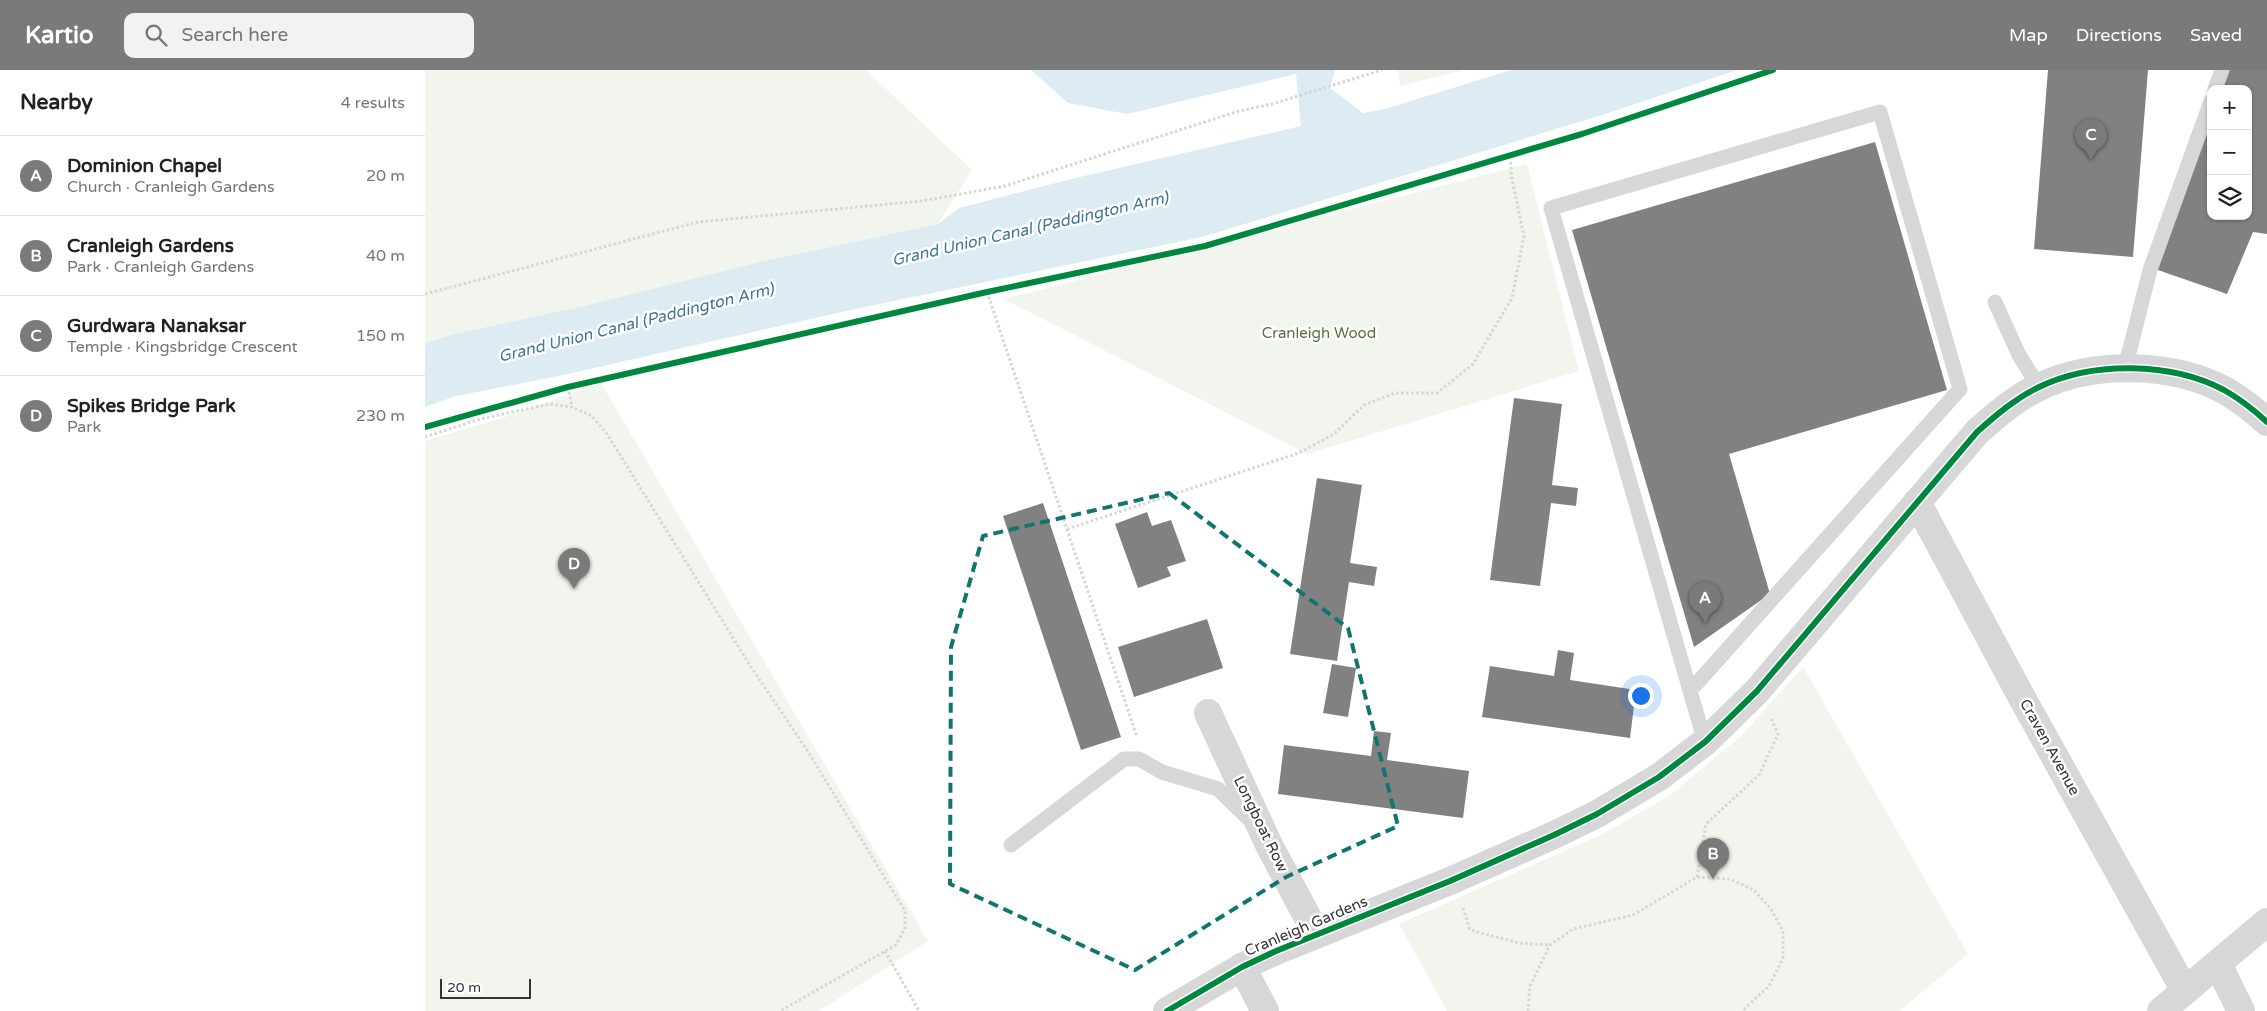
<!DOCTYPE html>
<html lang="en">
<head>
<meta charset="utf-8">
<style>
	body { margin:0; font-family:"Varela Round",sans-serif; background:#f2f2f2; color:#202124 }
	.controls { position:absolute; right:15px; top:15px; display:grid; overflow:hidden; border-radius:10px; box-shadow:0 1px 4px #0004 }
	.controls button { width:45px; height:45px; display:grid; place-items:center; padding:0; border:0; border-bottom:1px solid #e0e0e0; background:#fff; color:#202124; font:25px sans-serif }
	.scale { position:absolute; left:15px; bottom:12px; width:91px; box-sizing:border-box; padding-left:5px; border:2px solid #333; border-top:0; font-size:14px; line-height:18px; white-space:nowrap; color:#333; -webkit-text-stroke:4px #fff; paint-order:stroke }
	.you { position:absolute; left:1215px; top:625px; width:18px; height:18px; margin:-12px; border:4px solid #fff; border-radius:50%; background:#1a73e8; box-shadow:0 0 0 8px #1a73e833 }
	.badge { display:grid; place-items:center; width:32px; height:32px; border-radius:50%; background:#7a7a7a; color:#fff; font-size:16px; font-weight:700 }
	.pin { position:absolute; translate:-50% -41px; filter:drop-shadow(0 1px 2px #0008) }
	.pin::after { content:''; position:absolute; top:26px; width:18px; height:15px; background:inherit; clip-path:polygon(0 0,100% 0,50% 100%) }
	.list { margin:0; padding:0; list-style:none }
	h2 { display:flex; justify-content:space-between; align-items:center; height:65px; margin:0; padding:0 20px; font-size:21px }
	h2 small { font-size:16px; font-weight:400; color:#757577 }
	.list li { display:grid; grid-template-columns:32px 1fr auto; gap:15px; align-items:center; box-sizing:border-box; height:80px; padding:0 20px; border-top:1px solid #e0e0e0 }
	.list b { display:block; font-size:19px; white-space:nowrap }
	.list p { margin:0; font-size:16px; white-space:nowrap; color:#757577 }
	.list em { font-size:16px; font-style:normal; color:#757577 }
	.icon { flex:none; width:28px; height:28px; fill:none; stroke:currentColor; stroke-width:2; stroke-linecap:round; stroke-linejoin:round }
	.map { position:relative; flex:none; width:1842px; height:941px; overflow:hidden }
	header { display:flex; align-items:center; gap:30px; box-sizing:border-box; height:70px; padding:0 25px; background:#7a7a7a; color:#fff }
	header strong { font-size:24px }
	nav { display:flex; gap:28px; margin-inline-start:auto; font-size:18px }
	.search { width:350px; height:45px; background:#f2f2f2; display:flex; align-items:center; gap:12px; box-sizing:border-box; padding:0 18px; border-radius:10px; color:#757577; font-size:19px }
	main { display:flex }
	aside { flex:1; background:#fff }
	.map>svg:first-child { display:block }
	.green { fill:#f1f5ed }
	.water { fill:#ddebf3 }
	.building { fill:#818181 }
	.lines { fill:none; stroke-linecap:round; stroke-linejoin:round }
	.path { stroke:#d6d6d6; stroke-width:3; stroke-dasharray:2.5 2.5; stroke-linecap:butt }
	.service { stroke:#d7d7d7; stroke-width:15 }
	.minor { stroke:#d7d7d7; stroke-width:28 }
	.cycleway-casing { stroke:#fff; stroke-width:9 }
	.cycleway { stroke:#00873e; stroke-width:6 }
	.marked { fill:none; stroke:#0f766e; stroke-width:4; stroke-dasharray:10 6; stroke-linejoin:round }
	.labels { text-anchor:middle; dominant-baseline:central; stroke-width:5; stroke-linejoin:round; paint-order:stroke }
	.park-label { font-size:15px; fill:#56703f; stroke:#fff }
	.street-label { font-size:15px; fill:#333; stroke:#fff }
	.water-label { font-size:16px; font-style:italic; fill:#3f7597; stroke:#fff }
</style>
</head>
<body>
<header>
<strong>Kartio</strong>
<div class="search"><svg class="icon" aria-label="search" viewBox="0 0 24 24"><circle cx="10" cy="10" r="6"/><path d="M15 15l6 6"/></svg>Search here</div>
<nav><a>Map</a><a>Directions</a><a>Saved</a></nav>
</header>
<main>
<aside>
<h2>Nearby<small>4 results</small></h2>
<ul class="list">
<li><span class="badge">A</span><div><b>Dominion Chapel</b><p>Church · Cranleigh Gardens</p></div><em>20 m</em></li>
<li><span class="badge">B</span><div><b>Cranleigh Gardens</b><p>Park · Cranleigh Gardens</p></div><em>40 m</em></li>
<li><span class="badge">C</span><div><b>Gurdwara Nanaksar</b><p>Temple · Kingsbridge Crescent</p></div><em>150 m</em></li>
<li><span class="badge">D</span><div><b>Spikes Bridge Park</b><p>Park</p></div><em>230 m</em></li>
</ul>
</aside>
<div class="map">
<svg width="1842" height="941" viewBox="0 0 1842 941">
	<rect width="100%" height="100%" fill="#fff"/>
	<!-- green -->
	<g class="green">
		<path d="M0,0H441L547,100L513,154L339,191L159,236L29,264L0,273Z"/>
		<path d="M973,0H1039L975,16Z"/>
		<path d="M1102,94L1154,301L882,384L579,229Z"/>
		<path d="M176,313L503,871L394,941H0V371L80,347Z"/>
		<path d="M1378,597L1543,884L1474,941H1022L974,854L1178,764L1245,725L1316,666Z"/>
	</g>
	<!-- water -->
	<path class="water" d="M606,0H910L905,18L938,43L960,39L1086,0H1312L1177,45L777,167L430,239L134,306L31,326L0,337V273L29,264L159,236L339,191L513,154L534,138L646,109L876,56L871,4L702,44L643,33Z"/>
	<!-- building -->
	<g class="building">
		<path d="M1623,0H1723L1708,187L1609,179Z"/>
		<path d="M1801,0H1842V164L1828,162L1802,224L1730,199L1786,44V146H1823V19H1795Z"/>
		<path d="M1450,72L1522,320L1304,384L1345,524L1269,577L1147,160Z"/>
		<path d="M1089,328L1137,334L1127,415L1153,418L1151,436L1126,433L1115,516L1065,510Z"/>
		<path d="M892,408L937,415L925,493L952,497L949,516L924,512L912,591L865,584Z"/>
		<path d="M618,433L696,667L656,680L578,446Z"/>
		<path d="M722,442L727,456L746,450L761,491L742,497L746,506L713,518L690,454Z"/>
		<path d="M782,549L798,598L709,627L693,577Z"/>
		<path d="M1133,580L1149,583L1145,610L1211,620L1205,668L1057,647L1065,596L1129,606Z"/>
		<path d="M907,594L931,598L923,647L898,643Z"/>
		<path d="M949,661L966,663L962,690L1044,701L1038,748L853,724L859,675L946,686Z"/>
	</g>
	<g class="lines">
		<!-- path -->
		<g class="path">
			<path d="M562,222L712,667"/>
			<path d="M0,224L273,152L497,131L580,116L814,41L847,34L957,0"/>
			<path d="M143,317L147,337"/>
			<path d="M0,367L55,349L125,334L147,337L167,346L182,364L326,597L382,680L480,841V858L471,875L355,941"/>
			<path d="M642,459L874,383L909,364L939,335L970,323H1012L1048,294L1087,228L1099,166L1087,110L1085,86"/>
			<path d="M1272,807L1281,754L1334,705L1353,664L1346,648"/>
			<path d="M1038,838L1045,860L1094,873L1125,875"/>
			<path d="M460,881L494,941"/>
			<path d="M1103,941L1105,916L1125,875L1148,859L1208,845L1272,807L1305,809L1329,820L1346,839L1358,861V888L1344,916L1317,941"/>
		</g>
		<!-- service -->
		<g class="service">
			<path d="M1790,19L1797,0"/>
			<path d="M1570,232L1594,285L1614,317"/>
			<path d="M1700,298L1725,200L1786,31"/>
			<path d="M1265,621L1535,319L1455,42L1126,138L1265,621L1280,672"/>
			<path d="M586,775L699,689H714L737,702L793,719L823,748"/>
		</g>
		<!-- minor -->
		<g class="minor">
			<path d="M1492,432L1596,626L1760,921"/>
			<path d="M783,643L844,775L891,863"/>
			<path d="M1793,894L1816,941"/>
			<path d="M817,897L840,941"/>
			<path d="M742,941L817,897L851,881L1025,811L1129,765L1172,744L1234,707L1280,672L1332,621L1552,362C1571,345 1591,328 1614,317C1668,291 1746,292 1799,320C1815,329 1829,340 1842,352"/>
			<path d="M1736,941L1842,852"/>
		</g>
		<defs>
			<g id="cycleway">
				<path d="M0,357L143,317L562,222L780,176L1157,64L1348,0"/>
				<path d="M742,941L817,897L851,881L1025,811L1129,765L1172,744L1234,707L1280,672L1332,621L1552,362C1571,345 1591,328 1614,317C1668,291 1746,292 1799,320C1815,329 1829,340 1842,352"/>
			</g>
		</defs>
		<!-- cycleway casing -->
		<use href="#cycleway" class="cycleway-casing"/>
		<!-- cycleway -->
		<use href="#cycleway" class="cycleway"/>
	</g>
	<!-- marked area -->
	<path class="marked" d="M744,423L923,558L973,756L861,807L710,900L525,814L526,577L558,466Z"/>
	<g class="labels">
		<!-- park labels -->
		<g class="park-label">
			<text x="894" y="263">Cranleigh Wood</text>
		</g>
		<!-- street labels -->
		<g class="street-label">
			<text transform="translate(1625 677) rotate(61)">Craven Avenue</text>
			<text transform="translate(836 754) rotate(64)">Longboat Row</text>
			<text transform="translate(881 856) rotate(-23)">Cranleigh Gardens</text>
		</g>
		<!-- water labels -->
		<g class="water-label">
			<text transform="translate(605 159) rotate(-13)">Grand Union Canal (Paddington Arm)</text>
			<text transform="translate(211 253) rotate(-14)">Grand Union Canal (Paddington Arm)</text>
		</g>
	</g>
</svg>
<div class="controls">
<button>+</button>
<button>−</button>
<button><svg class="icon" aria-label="layers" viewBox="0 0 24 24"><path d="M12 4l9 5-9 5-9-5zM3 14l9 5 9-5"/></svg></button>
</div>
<div class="scale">20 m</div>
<div class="you"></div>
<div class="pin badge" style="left:1280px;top:553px">A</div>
<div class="pin badge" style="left:1288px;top:809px">B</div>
<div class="pin badge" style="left:1666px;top:90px">C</div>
<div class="pin badge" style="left:149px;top:519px">D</div>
</div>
</main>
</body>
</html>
